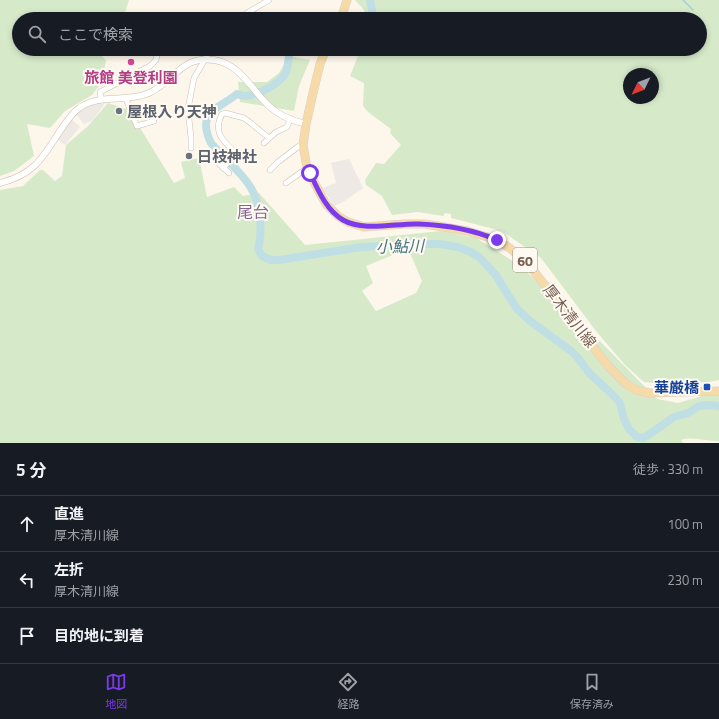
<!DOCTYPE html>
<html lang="ja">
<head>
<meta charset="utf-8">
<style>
	body { margin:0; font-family:"Titillium Web","Noto Sans JP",sans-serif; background:#242831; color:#f1f3f6 }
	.compass { position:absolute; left:623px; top:68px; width:36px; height:36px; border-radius:50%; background:#171b24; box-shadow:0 2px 6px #0003; rotate:227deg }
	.stop { position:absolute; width:12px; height:12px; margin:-9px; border:3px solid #7c3aed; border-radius:50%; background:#fff }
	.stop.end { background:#7c3aed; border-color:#fff; box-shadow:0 1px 4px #0008 }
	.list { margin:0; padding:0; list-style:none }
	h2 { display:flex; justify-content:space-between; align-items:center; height:52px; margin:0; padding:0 16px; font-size:17px }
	h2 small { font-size:13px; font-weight:400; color:#9ea1a6 }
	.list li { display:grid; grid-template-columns:26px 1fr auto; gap:12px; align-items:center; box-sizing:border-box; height:56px; padding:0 16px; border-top:1px solid #363941 }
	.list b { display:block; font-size:15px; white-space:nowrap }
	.list p { margin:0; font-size:13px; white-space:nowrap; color:#9ea1a6 }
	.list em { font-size:13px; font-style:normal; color:#9ea1a6 }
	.icon { flex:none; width:22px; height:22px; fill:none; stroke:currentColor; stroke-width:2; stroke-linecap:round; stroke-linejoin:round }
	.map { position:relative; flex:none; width:719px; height:443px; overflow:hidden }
	.search { position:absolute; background:#171b24; box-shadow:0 2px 6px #0003; left:12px; right:12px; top:12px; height:44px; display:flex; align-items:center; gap:10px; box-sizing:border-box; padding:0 14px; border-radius:22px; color:#9ea1a6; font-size:15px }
	.sheet { height:220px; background:#171b24 }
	nav { display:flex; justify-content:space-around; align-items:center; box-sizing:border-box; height:56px; border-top:1px solid #363941; background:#171b24; font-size:11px; color:#9ea1a6 }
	nav a { display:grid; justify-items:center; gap:2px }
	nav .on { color:#7c3aed }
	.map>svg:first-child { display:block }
	.industrial { fill:#eee9e4 }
	.green { fill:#d6eaca; fill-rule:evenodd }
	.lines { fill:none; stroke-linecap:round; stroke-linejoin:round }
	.stream { stroke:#a7ced7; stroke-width:1.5 }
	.river { stroke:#c0dfe5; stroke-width:8 }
	.minor-casing { stroke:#cebeb1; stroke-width:6 }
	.tertiary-casing { stroke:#cebeb1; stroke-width:7 }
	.primary-casing { stroke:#d9d2ce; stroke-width:9 }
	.minor { stroke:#fff; stroke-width:5 }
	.tertiary { stroke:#fff; stroke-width:6 }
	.primary { stroke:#f6daa8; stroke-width:8 }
	.route { stroke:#7c3aed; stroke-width:5 }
	.hotel-dot { fill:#d1479c; stroke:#fefaf2; stroke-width:1.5 }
	.worship-dot { fill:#6b7280; stroke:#fefaf2; stroke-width:1.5 }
	.transit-dot { fill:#1a4fb4; stroke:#fefaf2; stroke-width:1.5 }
	.labels { text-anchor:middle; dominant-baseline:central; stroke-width:4; stroke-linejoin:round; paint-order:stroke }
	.shield { fill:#fefaf2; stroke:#a08d80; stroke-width:1 }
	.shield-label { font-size:14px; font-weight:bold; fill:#775e4f }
	.hotel-label { font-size:15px; font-weight:bold; fill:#b23c85; stroke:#fefaf2 }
	.worship-label { font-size:15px; font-weight:bold; fill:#5b616d; stroke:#fefaf2; text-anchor:start }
	.street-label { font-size:15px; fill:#775e4f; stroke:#fefaf2 }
	.transit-label { font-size:15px; font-weight:bold; fill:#164399; stroke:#fefaf2; text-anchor:end }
	.neighbourhood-label { font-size:16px; fill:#846792; stroke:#fefaf2 }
	.water-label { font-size:16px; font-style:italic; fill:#467781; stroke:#fefaf2 }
</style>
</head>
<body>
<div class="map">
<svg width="719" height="443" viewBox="0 0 719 443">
	<rect width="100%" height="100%" fill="#fcf6eb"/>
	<!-- industrial -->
	<g class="industrial">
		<path d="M107,101L92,121L89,122L84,124L76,114L92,104Z"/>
		<path d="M71,119L80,127L65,145L58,140Z"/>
		<path d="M349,159L363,188L343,202L334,206L323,188L336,183L331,163Z"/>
	</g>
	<!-- green -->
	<g class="green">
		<path d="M0,0H129L123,19H19V49H95L106,60L102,82L92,95L65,111L50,128L27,124L34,156L14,171L0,176Z"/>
		<path d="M355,0H719V380L709,382L653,383L644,382L625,365L596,331L541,258L502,231L451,218V214L445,213L443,216L418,212L392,215L382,196L366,185L365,180L376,163L384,164L401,145L390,133L391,129L368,112L363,106L364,83L350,76L360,51L357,49H700V19H366L364,10ZM629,74H653V98H629Z"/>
		<path d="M207,13L261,16L265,19H208Z"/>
		<path d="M289,56L310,60L299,86L294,111L240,102L238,82H267L279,73Z"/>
		<path d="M108,103L129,110L174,183L185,178L181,162L199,158L207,197L234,187L243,196L259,193L305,245L441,231L476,238L519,265L573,314L657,399L678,403L719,391V441C706,442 694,436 681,440L683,443H0V190L23,186L40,170H43L55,181L62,176L66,145L88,126ZM398,253L411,255L422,281L416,293L376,311L362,291L373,283L366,266Z"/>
	</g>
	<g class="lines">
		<!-- stream -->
		<path class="stream" d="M683,0L693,10"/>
		<!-- river -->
		<g class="river">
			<path d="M370,0L374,19"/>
			<path d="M290,49C288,57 289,67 285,74C279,84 258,95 246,96C244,96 240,95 237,94C217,110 196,112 211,143C232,168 258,182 260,218C261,228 261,239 258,249L262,256L271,260H279L362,247L420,244H439L458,247L471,252L479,257L495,274L517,309L530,321L571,351L578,358L590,374L614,396L620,403L624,419L629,429L637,437L644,438L674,417L688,413L699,406L709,405L719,406"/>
			<path d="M353,49L357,51L366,49"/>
		</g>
		<defs>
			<g id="minor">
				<path d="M237,19L269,0"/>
				<path d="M101,99L100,92L150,66L156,60L158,49"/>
				<path d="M126,99L137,126L154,121"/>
				<path d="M264,143L276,132L287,127L290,119"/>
				<path d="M191,148V138L189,119L187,114L194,78L211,49"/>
				<path d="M237,154C224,142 212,133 222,114L225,113L244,118L252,124L269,138"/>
				<path d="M214,159L229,173"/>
				<path d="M223,168L236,153"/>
				<path d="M270,170L278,162L299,146L303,145"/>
				<path d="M286,183L307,168"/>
			</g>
			<path id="tertiary" d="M0,183C32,175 41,161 58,134C64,125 70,115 79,108C100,93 126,103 149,93C174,82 181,55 214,60C241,64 252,91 270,107C280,116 293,121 306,124"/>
			<g id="primary">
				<path d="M341,19L347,0"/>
				<path d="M326,49L320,64L313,93L306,124L303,145L307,168L315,184L326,204L338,216L348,222L364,227L404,224H425L467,231L497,240L511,249L529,265L609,367L626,384L636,390L649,393L719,391"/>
			</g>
		</defs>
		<!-- minor casing -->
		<use href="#minor" class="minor-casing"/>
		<!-- tertiary casing -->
		<use href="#tertiary" class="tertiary-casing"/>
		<!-- primary casing -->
		<use href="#primary" class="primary-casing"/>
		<!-- minor -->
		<use href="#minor" class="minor"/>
		<!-- tertiary -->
		<use href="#tertiary" class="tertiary"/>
		<!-- primary -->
		<use href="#primary" class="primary"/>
	</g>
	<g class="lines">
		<!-- route -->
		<path class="route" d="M310,173C318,190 326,210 343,220C364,232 396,223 419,224C445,225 474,230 497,240"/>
	</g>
	<!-- markers -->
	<circle class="hotel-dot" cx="131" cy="62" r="4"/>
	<g class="worship-dot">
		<circle cx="119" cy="111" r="4"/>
		<circle cx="189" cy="156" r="4"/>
	</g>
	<rect class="transit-dot" x="703" y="383" width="8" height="8" rx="2"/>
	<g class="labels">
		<!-- shield labels -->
		<rect class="shield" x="513" y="248" width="24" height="24" rx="3"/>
		<g class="shield-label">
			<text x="525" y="260">60</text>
		</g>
		<!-- hotel labels -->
		<g class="hotel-label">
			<text x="131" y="77">旅館 美登利園</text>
		</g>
		<!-- worship labels -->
		<g class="worship-label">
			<text x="127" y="111">屋根入り天神</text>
			<text x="197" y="156">日枝神社</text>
		</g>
		<!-- street labels -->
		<g class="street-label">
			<text transform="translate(570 316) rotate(52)">厚木清川線</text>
		</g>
		<!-- transit labels -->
		<g class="transit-label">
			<text x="699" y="387">華厳橋</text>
		</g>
		<!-- neighbourhood labels -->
		<g class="neighbourhood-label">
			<text x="253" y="212">尾台</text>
		</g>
		<!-- water labels -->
		<g class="water-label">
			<text transform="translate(400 246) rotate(-1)">小鮎川</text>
		</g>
	</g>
</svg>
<svg class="compass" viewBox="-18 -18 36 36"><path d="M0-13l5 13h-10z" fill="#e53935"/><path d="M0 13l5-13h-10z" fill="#9ea1a6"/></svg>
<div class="stop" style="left:310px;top:173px"></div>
<div class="stop end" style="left:497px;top:240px"></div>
<div class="search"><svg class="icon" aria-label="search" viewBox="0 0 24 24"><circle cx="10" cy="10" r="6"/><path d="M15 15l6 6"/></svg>ここで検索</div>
</div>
<section class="sheet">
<h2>5 分<small>徒歩 · 330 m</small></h2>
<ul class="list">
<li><svg class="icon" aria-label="ahead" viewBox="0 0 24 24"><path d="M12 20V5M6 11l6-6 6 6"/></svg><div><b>直進</b><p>厚木清川線</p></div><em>100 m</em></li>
<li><svg class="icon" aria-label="left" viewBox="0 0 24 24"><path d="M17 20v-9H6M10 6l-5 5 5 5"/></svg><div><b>左折</b><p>厚木清川線</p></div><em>230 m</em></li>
<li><svg class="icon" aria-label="arrive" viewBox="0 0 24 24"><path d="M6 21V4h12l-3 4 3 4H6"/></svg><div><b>目的地に到着</b></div></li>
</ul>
</section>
<nav>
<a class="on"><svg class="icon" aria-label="map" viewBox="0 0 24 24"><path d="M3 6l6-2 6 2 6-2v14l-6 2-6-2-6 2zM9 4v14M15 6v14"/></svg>地図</a>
<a><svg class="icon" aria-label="directions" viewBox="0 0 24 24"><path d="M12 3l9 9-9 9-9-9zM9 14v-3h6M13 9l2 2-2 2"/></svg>経路</a>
<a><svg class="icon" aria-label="saved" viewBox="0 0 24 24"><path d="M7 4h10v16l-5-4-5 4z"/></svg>保存済み</a>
</nav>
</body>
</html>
